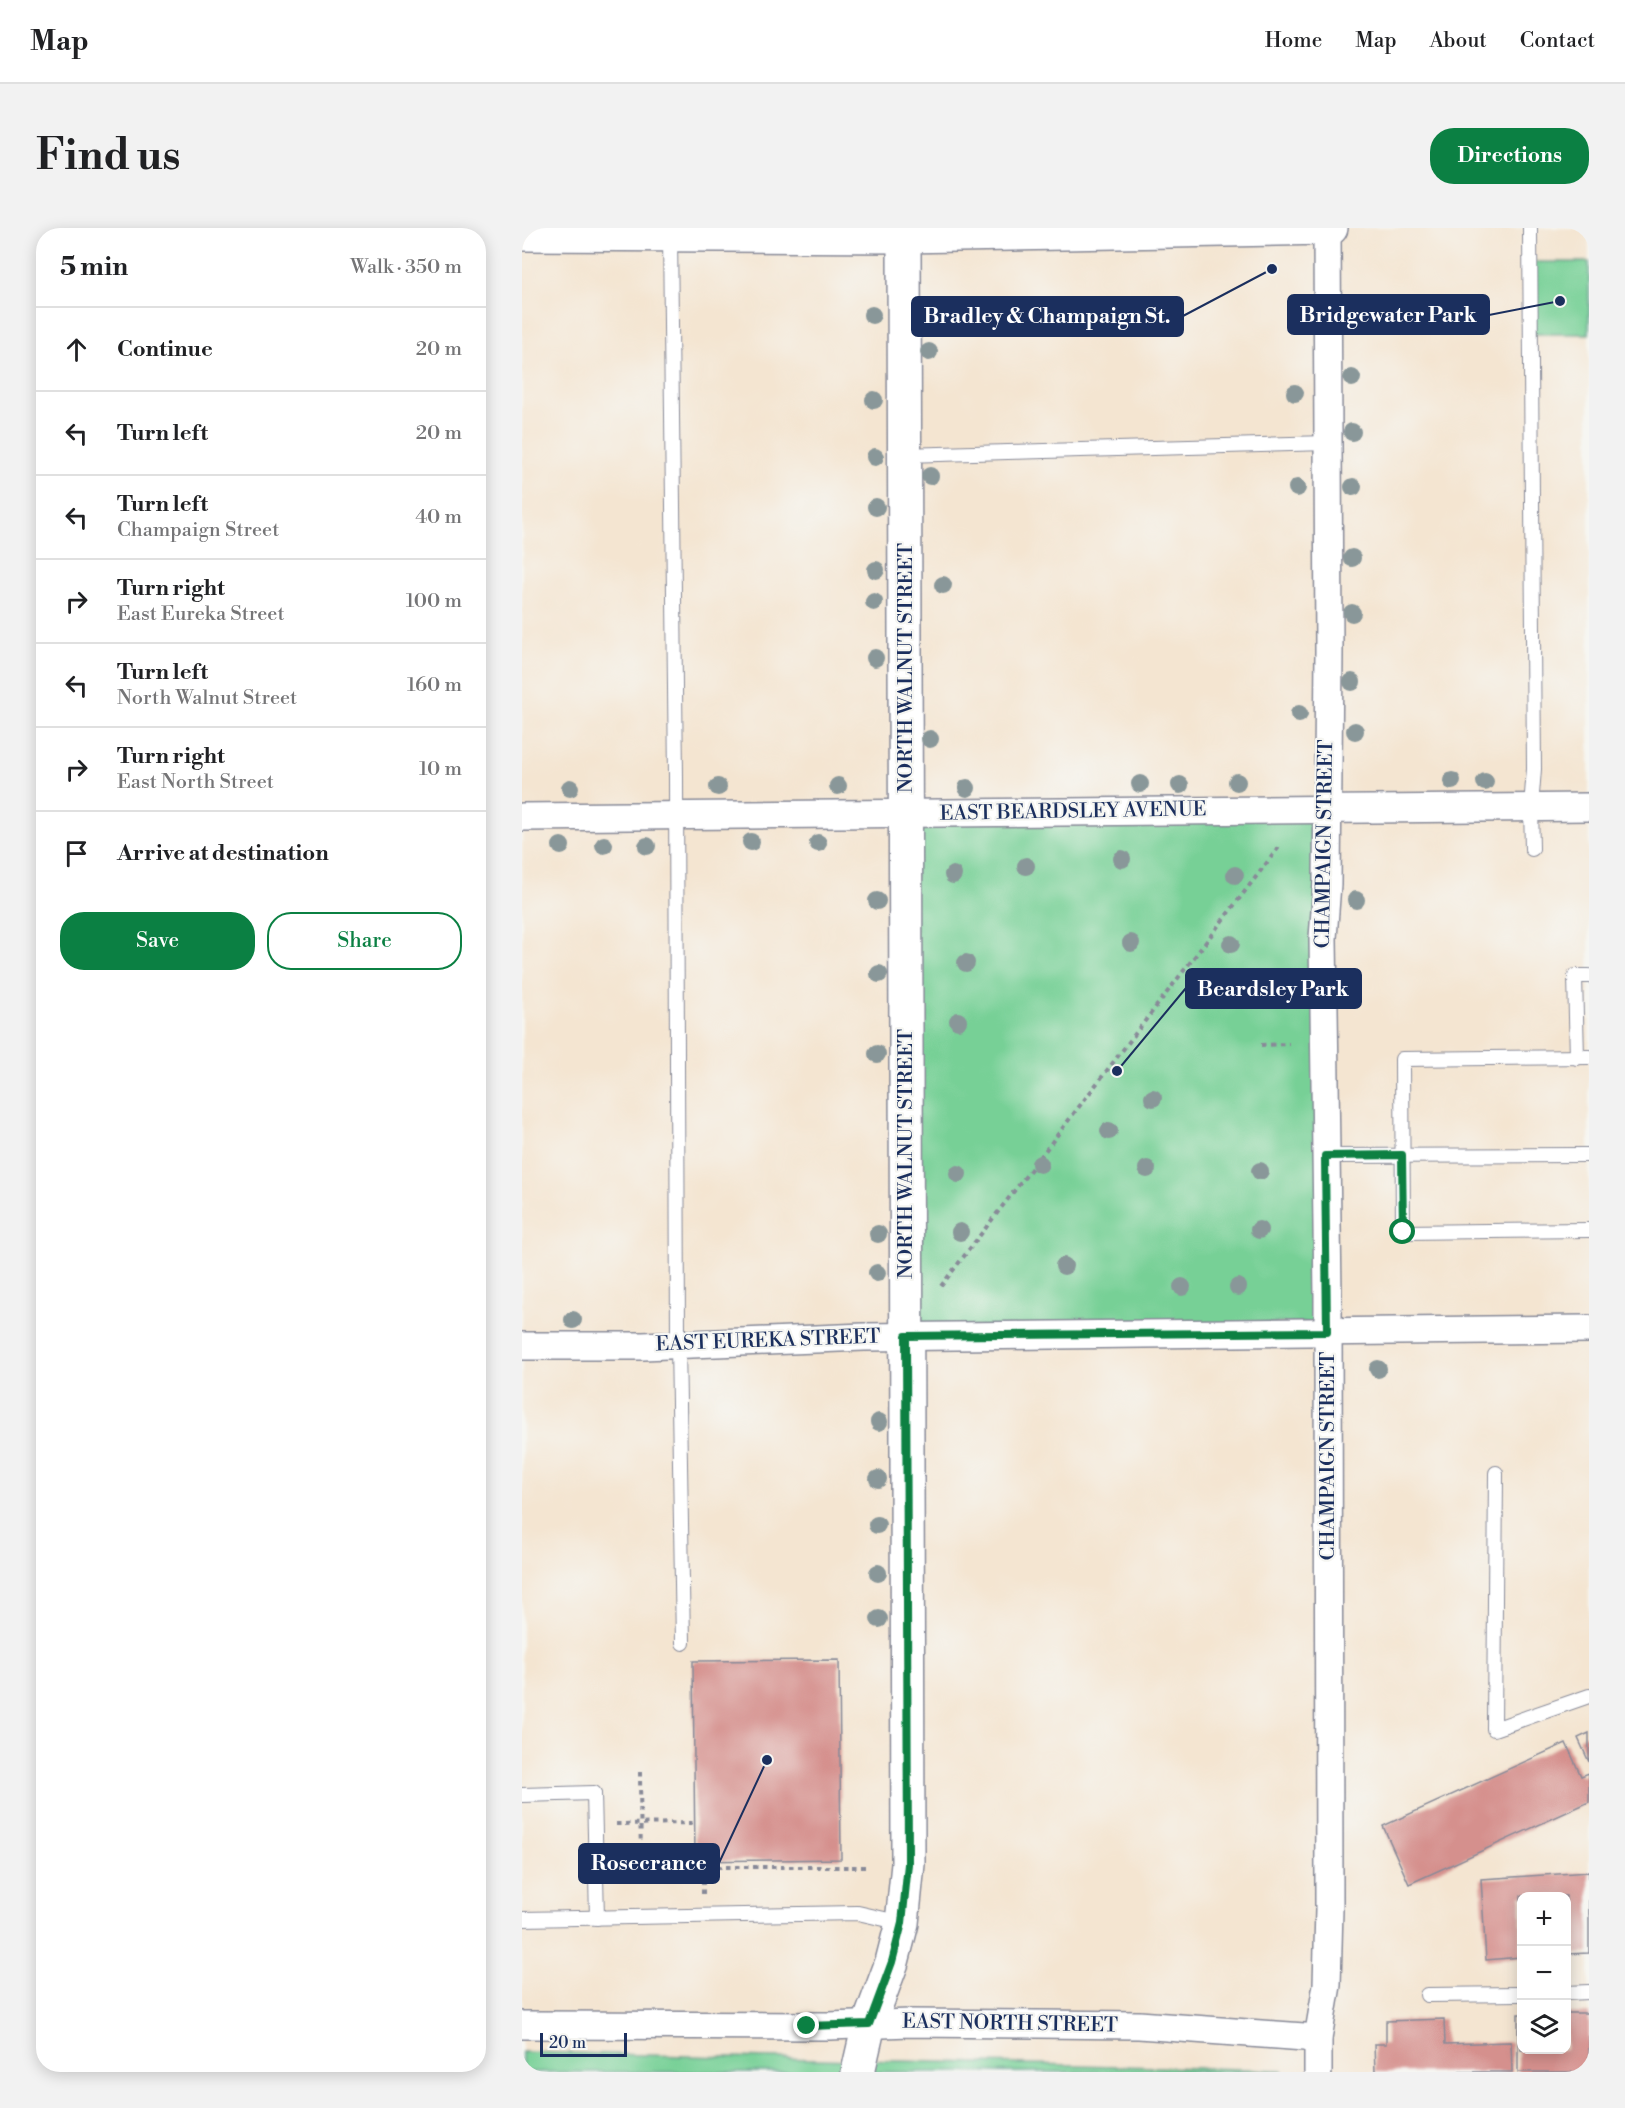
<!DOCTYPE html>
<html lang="en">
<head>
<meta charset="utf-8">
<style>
	body { margin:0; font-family:"Libre Bodoni",serif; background:#f2f2f2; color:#202124 }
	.controls { position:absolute; right:18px; bottom:18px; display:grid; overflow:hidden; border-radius:12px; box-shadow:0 3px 15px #0003 }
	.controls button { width:54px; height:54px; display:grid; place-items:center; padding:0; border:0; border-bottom:2px solid #e0e0e0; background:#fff; color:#202124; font:30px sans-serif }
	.scale { position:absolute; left:18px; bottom:15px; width:87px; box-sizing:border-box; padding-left:6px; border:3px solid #1b2f5e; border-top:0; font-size:16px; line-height:21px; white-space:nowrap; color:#1b2f5e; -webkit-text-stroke:4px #f6f6f2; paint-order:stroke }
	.stop { position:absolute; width:18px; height:18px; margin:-14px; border:4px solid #0b8043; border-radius:50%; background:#fff }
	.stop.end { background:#0b8043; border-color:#fff; box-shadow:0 2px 6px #0008 }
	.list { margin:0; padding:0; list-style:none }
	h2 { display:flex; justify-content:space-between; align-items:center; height:78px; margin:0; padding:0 24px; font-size:26px }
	h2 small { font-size:20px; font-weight:400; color:#757577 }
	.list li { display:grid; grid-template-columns:39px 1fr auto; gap:18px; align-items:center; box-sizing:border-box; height:84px; padding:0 24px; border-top:2px solid #e0e0e0 }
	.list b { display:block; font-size:22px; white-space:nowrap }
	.list p { margin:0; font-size:20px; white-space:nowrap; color:#757577 }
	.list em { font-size:20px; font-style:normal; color:#757577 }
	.actions { display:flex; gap:12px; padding:18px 24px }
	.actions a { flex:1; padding:14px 0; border:2px solid #0b8043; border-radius:24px; text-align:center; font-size:21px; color:#0b8043 }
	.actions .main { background:#0b8043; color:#fff }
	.icon { flex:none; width:33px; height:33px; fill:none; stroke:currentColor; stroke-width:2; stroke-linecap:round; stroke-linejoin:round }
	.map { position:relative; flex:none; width:1067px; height:1844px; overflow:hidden; border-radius:24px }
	header { display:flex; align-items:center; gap:36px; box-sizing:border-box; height:84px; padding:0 30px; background:#fff; border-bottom:2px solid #e0e0e0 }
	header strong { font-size:28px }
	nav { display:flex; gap:33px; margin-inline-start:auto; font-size:21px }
	.intro { display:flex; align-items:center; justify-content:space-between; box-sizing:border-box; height:144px; padding:0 36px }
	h1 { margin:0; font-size:42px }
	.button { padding:15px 27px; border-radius:24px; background:#0b8043; color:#fff; font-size:21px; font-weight:700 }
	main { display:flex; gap:36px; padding:0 36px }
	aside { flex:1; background:#fff; border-radius:24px; box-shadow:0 3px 15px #0003 }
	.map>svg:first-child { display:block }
	.green { fill:#77d096; stroke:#49807a; stroke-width:1.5 }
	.building { fill:#d5908d }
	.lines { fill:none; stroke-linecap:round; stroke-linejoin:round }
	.lane-casing { stroke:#888a98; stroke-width:16 }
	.street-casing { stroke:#888a98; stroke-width:30 }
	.secondary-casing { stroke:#888a98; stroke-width:36 }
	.path { stroke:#888a98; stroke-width:4; stroke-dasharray:4.5 4.5; stroke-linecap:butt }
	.lane { stroke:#fff; stroke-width:14 }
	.street { stroke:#fff; stroke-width:27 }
	.secondary { stroke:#fff; stroke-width:33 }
	.tree { fill:#899799 }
	.route { stroke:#0b8043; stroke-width:8 }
	.labels { text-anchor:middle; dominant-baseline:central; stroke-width:4.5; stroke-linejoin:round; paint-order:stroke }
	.street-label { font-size:20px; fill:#1b2f5e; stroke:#f6f6f2 }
	.leader { fill:none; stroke:#1b2f5e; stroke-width:2 }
	.callout-dot { fill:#1b2f5e; stroke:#f6f6f2; stroke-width:2 }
	.callout { fill:#1b2f5e; stroke:#1b2f5e; stroke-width:2 }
	.callout-label { font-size:21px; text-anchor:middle; font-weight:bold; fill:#fff }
</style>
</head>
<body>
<header>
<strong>Map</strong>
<nav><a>Home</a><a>Map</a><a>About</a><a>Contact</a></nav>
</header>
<div class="intro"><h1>Find us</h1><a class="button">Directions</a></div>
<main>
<aside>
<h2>5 min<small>Walk · 350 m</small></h2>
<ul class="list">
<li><svg class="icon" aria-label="ahead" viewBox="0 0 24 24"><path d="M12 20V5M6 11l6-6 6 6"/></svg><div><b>Continue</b></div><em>20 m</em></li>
<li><svg class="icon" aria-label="left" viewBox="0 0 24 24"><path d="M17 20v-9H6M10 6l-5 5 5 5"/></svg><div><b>Turn left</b></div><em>20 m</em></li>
<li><svg class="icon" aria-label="left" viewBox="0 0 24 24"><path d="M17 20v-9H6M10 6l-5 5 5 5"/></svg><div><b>Turn left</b><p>Champaign Street</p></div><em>40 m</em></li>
<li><svg class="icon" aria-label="right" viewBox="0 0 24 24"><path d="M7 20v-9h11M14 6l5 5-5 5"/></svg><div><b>Turn right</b><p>East Eureka Street</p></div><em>100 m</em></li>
<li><svg class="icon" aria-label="left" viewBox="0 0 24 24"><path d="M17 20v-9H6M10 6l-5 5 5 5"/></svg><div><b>Turn left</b><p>North Walnut Street</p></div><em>160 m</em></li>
<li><svg class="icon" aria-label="right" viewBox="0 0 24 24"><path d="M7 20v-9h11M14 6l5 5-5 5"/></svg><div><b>Turn right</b><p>East North Street</p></div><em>10 m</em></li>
<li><svg class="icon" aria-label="arrive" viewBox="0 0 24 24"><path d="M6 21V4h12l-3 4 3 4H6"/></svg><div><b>Arrive at destination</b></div></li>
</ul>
<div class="actions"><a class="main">Save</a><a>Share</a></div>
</aside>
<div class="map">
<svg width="1067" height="1844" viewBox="0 0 1067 1844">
	<rect width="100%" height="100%" fill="#f6f6f2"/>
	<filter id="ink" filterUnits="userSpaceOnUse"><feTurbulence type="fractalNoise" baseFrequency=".0167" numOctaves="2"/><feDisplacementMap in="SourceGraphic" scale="12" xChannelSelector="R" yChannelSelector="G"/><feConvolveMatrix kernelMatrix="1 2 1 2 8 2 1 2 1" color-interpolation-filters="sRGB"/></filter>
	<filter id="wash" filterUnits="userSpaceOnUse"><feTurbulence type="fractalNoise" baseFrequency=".008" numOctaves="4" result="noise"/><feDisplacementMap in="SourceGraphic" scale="24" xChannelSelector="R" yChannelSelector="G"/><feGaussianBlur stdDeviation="1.35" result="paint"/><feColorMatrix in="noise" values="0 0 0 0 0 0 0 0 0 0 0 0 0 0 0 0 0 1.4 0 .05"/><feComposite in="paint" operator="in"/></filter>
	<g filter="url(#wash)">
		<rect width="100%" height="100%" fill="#f4e5d1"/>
		<!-- green -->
		<g class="green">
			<rect x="1008" y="34" width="59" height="72"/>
			<path d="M798,586V1095L393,1100V592Z"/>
			<path d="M0,1824L761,1842V1844H0Z"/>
		</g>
		<g id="blocks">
			<!-- building -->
			<g class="building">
				<path d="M317,1432L319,1631L173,1633L171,1433Z"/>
				<path d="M1067,1505V1534L1056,1510Z"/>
				<path d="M1044,1515L1059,1548L1067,1545V1574L887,1656L861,1598Z"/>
				<path d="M1067,1644V1725L1044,1726V1668H999V1729L964,1732L959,1651Z"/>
				<path d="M1044,1785H1067V1844H996V1786H999V1822H1044Z"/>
				<path d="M922,1791L923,1816L989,1814L990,1844H853L852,1816H864V1793Z"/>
			</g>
		</g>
	</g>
	<g filter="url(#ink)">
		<use href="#blocks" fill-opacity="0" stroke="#888a98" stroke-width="1.5"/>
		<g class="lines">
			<defs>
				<g id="lane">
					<path d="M1008,0L1012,541L1009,579L1010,621"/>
					<path d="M148,5L154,549L156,1116L161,1415"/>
					<path d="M383,227L806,215"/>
					<path d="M1067,829L880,831L881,1004L1067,1002"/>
					<path d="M1055,830L1053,748H1067"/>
					<path d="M803,928L1067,927"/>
					<path d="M974,1245L972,1501L1067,1468"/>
					<path d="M0,1567L72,1565L75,1690"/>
					<path d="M0,1691L336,1685L380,1695"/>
					<path d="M1044,1765L1067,1764"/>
					<path d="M905,1767L999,1766"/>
				</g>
				<g id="street">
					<path d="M0,589L1067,579"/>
					<path d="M0,1118H121L342,1109L1067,1101"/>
					<path d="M0,1797L307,1798L388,1795L617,1797L796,1810"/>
					<path d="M796,1844V1810L805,1757L807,1681L806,1067L801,710L805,656L807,423L805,0"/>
				</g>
				<g id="secondary">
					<path d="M0,6L382,8L809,0"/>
					<path d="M336,1844L347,1796L370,1734L380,1695L386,1636L382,8"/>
				</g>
			</defs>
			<!-- lane casing -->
			<use href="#lane" class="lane-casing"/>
			<!-- street casing -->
			<use href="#street" class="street-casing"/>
			<!-- secondary casing -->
			<use href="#secondary" class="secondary-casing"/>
			<!-- path -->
			<g class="path">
				<path d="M739,817L767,816"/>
				<path d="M419,1058L757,619"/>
				<path d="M118,1544L119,1647"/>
				<path d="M94,1596L172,1595"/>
				<path d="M168,1639H343"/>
				<path d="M181,1666V1639"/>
			</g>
			<!-- lane -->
			<use href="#lane" class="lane"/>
			<!-- street -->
			<use href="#street" class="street"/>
			<!-- secondary -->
			<use href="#secondary" class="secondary"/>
		</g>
		<!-- trees -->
		<g class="tree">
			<circle cx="350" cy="87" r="9"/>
			<circle cx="774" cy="96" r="9"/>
			<circle cx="407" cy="124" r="9"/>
			<circle cx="830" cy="150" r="9"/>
			<circle cx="773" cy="165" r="9"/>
			<circle cx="352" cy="172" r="9"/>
			<circle cx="830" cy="204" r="9"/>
			<circle cx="353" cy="229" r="9"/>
			<circle cx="408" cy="248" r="9"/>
			<circle cx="831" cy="259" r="9"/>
			<circle cx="775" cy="260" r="9"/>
			<circle cx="354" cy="279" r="9"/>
			<circle cx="830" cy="330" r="9"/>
			<circle cx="354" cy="342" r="9"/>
			<circle cx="421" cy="357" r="9"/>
			<circle cx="352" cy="374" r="9"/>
			<circle cx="830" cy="385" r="9"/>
			<circle cx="353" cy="430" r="9"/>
			<circle cx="830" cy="454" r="9"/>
			<circle cx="777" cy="486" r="9"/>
			<circle cx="833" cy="503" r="9"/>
			<circle cx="408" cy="511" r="9"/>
			<circle cx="930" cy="553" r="9"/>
			<circle cx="715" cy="554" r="9"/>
			<circle cx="963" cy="554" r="9"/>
			<circle cx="618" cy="556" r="9"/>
			<circle cx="658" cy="557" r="9"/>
			<circle cx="316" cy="558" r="9"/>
			<circle cx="196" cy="559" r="9"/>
			<circle cx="48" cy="560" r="9"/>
			<circle cx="445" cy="560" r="9"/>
			<circle cx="229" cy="614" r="9"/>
			<circle cx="296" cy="615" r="9"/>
			<circle cx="82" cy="617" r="9"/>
			<circle cx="39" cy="618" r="9"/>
			<circle cx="125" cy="618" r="9"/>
			<circle cx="600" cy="631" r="9"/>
			<circle cx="504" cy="638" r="9"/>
			<circle cx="431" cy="647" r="9"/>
			<circle cx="713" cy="647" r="9"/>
			<circle cx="834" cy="672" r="9"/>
			<circle cx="355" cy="673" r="9"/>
			<circle cx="609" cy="715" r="9"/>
			<circle cx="709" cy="716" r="9"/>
			<circle cx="444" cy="735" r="9"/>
			<circle cx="357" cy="746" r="9"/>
			<circle cx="436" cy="793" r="9"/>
			<circle cx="355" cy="826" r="9"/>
			<circle cx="631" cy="870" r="9"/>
			<circle cx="587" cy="903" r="9"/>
			<circle cx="518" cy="936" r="9"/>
			<circle cx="625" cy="941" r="9"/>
			<circle cx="738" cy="943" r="9"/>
			<circle cx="436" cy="946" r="9"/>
			<circle cx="737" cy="1002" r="9"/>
			<circle cx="438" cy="1004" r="9"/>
			<circle cx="356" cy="1006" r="9"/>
			<circle cx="542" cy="1038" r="9"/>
			<circle cx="355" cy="1045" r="9"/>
			<circle cx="660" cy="1059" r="9"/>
			<circle cx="716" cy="1059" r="9"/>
			<circle cx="51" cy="1092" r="9"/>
			<circle cx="856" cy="1141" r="9"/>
			<circle cx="357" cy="1194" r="9"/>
			<circle cx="356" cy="1251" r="9"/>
			<circle cx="355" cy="1297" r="9"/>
			<circle cx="356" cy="1345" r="9"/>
			<circle cx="357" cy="1391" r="9"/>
		</g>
	</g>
	<g class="lines" filter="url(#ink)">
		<!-- route -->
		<path class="route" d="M285,1798L347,1796L370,1734L380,1695L386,1636L384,1108L805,1104L803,928L880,927L881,1004"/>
	</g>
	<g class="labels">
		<!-- street labels -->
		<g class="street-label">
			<text transform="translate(384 440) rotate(-90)">NORTH WALNUT STREET</text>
			<text transform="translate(551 584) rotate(-1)">EAST BEARDSLEY AVENUE</text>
			<text transform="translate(803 616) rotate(-89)">CHAMPAIGN STREET</text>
			<text transform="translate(384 926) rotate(-90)">NORTH WALNUT STREET</text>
			<text transform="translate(246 1113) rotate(-2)">EAST EUREKA STREET</text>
			<text transform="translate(806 1228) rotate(-90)">CHAMPAIGN STREET</text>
			<text transform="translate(488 1796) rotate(1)">EAST NORTH STREET</text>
		</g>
	</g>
	<!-- callouts -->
	<path class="leader" d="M1038 73L967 87M750 41L661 88M595 843L664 760M245 1532L197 1635"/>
	<g class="callout-dot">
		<circle cx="1038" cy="73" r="6"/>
		<circle cx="750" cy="41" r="6"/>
		<circle cx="595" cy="843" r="6"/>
		<circle cx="245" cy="1532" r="6"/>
	</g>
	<g class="callout">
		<rect x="766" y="67" width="201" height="39" rx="6"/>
		<rect x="390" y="69" width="271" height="39" rx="6"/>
		<rect x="664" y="741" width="175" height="39" rx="6"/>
		<rect x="57" y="1616" width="140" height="39" rx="6"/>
	</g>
	<g class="callout-label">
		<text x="866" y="94">Bridgewater Park</text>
		<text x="525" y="95">Bradley &amp; Champaign St.</text>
		<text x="751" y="768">Beardsley Park</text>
		<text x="127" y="1642">Rosecrance</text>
	</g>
</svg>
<div class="controls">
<button>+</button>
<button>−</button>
<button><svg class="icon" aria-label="layers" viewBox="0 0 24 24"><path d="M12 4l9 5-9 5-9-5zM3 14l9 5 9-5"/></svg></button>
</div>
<div class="scale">20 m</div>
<div class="stop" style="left:881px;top:1004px"></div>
<div class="stop end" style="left:285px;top:1798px"></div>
</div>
</main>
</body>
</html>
